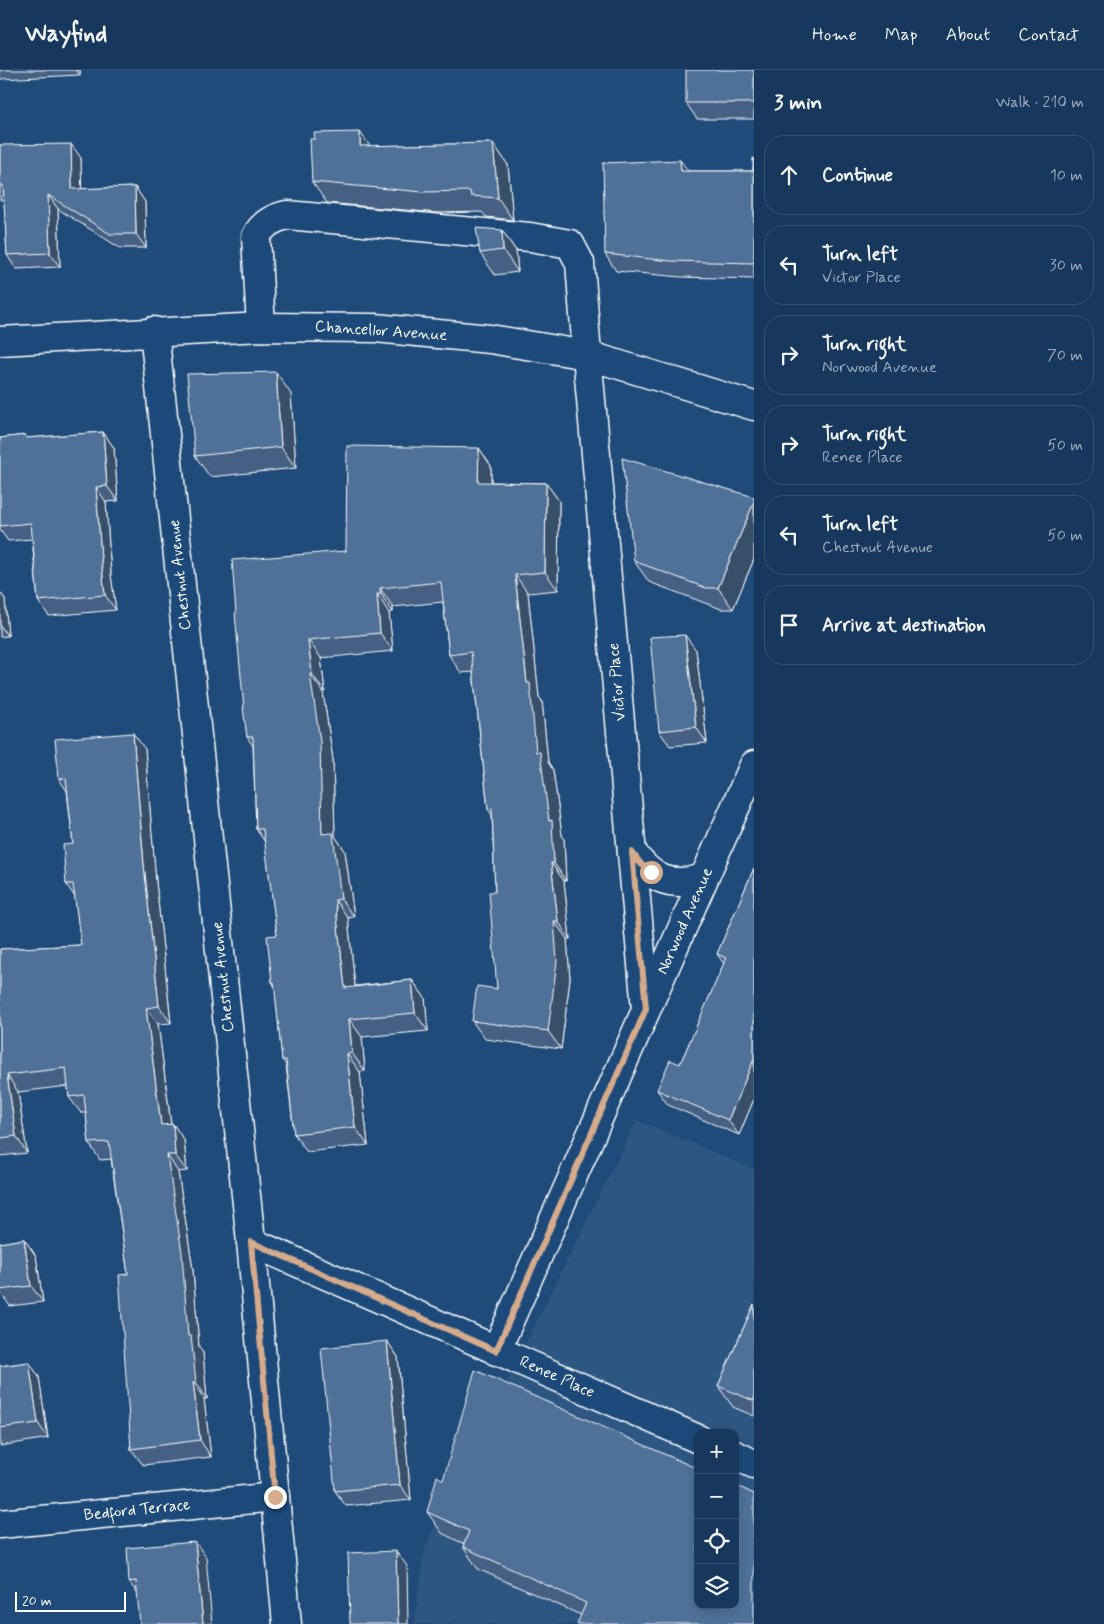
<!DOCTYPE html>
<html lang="en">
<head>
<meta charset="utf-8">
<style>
	body { margin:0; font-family:Mynerve,sans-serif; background:#244365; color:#f1f3f6 }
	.controls { position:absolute; right:15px; bottom:15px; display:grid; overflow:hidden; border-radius:10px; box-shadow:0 2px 8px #0003 }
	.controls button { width:45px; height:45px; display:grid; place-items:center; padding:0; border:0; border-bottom:1px solid #365272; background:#17385c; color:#f1f3f6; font:25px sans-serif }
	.scale { position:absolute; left:15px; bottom:12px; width:111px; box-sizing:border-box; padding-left:5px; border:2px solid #fff; border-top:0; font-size:14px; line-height:18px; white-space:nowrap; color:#fff; -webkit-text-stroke:4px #1f4a7a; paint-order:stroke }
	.stop { position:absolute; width:15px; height:15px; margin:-11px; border:4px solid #d6ab8b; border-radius:50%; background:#fff }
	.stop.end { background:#d6ab8b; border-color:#fff; box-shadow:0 1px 5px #0008 }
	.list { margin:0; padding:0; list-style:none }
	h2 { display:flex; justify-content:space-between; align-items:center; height:65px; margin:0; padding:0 20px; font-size:21px }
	h2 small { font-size:16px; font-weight:400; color:#9eacbb }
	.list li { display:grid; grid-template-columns:32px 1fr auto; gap:15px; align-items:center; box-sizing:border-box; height:80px; margin:0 10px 10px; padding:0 10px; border:1px solid #365272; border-radius:20px }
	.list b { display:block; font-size:19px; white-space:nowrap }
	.list p { margin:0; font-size:16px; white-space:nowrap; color:#9eacbb }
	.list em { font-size:16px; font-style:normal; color:#9eacbb }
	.icon { flex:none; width:28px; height:28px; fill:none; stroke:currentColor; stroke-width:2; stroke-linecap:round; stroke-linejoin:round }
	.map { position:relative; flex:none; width:754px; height:1554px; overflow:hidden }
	header { display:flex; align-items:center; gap:30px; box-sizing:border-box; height:70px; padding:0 25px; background:#17385c; border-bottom:1px solid #365272 }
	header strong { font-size:24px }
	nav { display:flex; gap:28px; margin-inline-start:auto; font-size:18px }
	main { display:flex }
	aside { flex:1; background:#17385c }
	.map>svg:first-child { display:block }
	.built { fill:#2e5683; fill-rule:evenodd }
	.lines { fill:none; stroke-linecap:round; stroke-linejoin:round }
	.minor-casing { stroke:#fff; stroke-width:31 }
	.major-casing { stroke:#fff; stroke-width:31 }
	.minor { stroke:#1f4a7a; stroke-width:28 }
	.major { stroke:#1f4a7a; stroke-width:28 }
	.wall { fill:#456182; stroke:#fff }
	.shaded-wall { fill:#384f6a; stroke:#fff }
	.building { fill:#507197; stroke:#fff }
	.route { stroke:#d6ab8b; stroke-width:6 }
	.labels { text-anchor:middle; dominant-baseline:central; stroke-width:4; stroke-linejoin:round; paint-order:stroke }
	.street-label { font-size:16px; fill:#fff; stroke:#1f4a7a }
</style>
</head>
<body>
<header>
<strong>Wayfind</strong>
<nav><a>Home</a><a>Map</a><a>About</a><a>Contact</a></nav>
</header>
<main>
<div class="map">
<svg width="754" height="1554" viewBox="0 0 754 1554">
	<rect width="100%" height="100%" fill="#1f4a7a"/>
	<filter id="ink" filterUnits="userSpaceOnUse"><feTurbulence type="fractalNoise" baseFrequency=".02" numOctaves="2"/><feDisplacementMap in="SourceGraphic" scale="10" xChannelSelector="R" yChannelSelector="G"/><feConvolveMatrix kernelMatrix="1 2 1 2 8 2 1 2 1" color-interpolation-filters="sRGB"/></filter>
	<g filter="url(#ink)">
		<!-- built -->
		<path class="built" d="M637,1050L754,1099V1554H414L425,1476ZM698,1363H735V1535H698Z"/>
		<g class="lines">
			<defs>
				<g id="minor">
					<path d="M261,257L256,167C262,154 273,148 287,145L530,167L570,174L580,193L587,285L646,939"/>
					<path d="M154,261L251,1172L287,1554"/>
					<path d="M632,782C652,810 671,818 704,808"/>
					<path d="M251,1172L698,1369"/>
					<path d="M496,1281L754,695"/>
					<path d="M735,1385L754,1394"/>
					<path d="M0,1454L275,1427"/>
				</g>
				<path id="major" d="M0,271L261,257L375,258L490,269L587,285L754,336"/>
			</defs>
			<!-- minor casing -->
			<use href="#minor" class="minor-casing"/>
			<!-- major casing -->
			<use href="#major" class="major-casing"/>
			<!-- minor -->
			<use href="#minor" class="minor"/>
			<!-- major -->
			<use href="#major" class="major"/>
		</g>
		<!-- wall -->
		<g class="wall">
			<path d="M0,0H80V5L0,9Z"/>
			<path d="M754,0V49H697L686,33Z"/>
			<path d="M493,73L508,95L513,150L486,147L482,142L438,143L327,133L312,112L370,76Z"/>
			<path d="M0,75L81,88V119L135,117L145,132L146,178H120L58,139L60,197L16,199L7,185L4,130H0Z"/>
			<path d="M754,88V209L681,207L616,201L605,184L688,101H753Z"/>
			<path d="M502,160L516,181L518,202L495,205L480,183Z"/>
			<path d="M291,324L296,398L210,407L195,386Z"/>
			<path d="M103,362L114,378L118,431L106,432L111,505L116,540L49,546L38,531L32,469L8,471L0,460V368L25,365L27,368Z"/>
			<path d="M479,378L491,396V412L546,413L559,431L558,520L528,523L539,627L542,631L548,692L553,700L562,765L564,769L566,811H564L570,869H567L570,909L561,979L485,969L472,951L497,919L495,822L492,745L488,739L473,602L461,603L449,585L443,532L393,537V542L389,543L393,581L321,588L325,622H323L333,690L335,766L345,781L354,847L348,848L355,916L412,910L425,928L428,961L362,967L365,1001L360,1002L368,1075L307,1082L294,1064L286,995L282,990L275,917L272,912L277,865L265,772L256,759L253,676L247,667L236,544L346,481Z"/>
			<path d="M754,427V489L733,539H721L649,512L634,491Z"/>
			<path d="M0,522L5,529L8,566L0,567Z"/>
			<path d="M696,580L707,673L670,676L659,661Z"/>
			<path d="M145,679L156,812L171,953L158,954L171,1054H173L184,1070L187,1101L178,1102L193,1200L199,1277L203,1283L207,1329H204L211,1387L143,1395L131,1379L128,1204L111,1089L100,1090L89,1073L86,1043H81L69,1027L68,1016L18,1022L27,1083L0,1086V879L81,875L75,827L66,814L73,774L67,721L59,709Z"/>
			<path d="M754,798V1029L739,1065L668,1035L657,1020L680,994L724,894L717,884Z"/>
			<path d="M24,1169L36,1186L43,1232L10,1236L0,1222V1173Z"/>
			<path d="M754,1234V1346L733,1337L718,1316Z"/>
			<path d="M387,1271L398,1287L411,1430L346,1436L335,1421Z"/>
			<path d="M29,1292L39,1307L48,1368L0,1376V1296Z"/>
			<path d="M443,1410L754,1424L581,1545L478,1499L463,1477L464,1474L442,1463L427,1442Z"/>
			<path d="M206,1487L137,1523L129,1512Z"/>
		</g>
		<!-- shaded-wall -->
		<g class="shaded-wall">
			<path d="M76,0H80V5Z"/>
			<path d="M360,62L375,83L360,76Z"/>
			<path d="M493,73L508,95L513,150L498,128Z"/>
			<path d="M71,74L81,88L82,133L72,119Z"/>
			<path d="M680,90L692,106L681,101Z"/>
			<path d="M135,117L145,132L146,178L136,164Z"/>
			<path d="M48,125L58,139L60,197L50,183Z"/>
			<path d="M502,160L516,181L518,202L503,180Z"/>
			<path d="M276,302L291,324L296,398L281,377Z"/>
			<path d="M103,362L114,378L118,431L107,416Z"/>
			<path d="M479,378L491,396V430L478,412Z"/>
			<path d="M546,413L559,431L558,520L545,502Z"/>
			<path d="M96,417L106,432L111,505L116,540L105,525L101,489Z"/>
			<path d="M754,432V489L733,539L718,518Z"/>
			<path d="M515,505L528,523L539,627L542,631L548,692L553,700L562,765L564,769L566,811L554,793L549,751L536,682L527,613Z"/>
			<path d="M380,518L393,537V542L381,524Z"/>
			<path d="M0,522L5,529L8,566L0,555Z"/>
			<path d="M377,524L389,543L393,581L380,563Z"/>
			<path d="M685,565L696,580L707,673L696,657Z"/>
			<path d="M308,570L321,588L325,622L312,604Z"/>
			<path d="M310,604L323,622L333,690L335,766L345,781L354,847L341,829L322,764Z"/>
			<path d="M133,663L145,679L156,812L171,953L159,936L144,795Z"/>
			<path d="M551,793L564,811L570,869L558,851Z"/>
			<path d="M335,830L348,848L357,936L345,918Z"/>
			<path d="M554,851L567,869L570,909L561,979L548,961Z"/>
			<path d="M412,910L425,928L428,961L415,943Z"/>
			<path d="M146,938L158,954L173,1071L161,1055Z"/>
			<path d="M349,949L362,967L365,1001L352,983Z"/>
			<path d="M347,984L360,1002L368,1075L355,1057Z"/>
			<path d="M754,989V1029L739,1065L728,1050Z"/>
			<path d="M7,1005L18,1022L27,1083L16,1066Z"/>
			<path d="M173,1054L184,1070L187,1101L175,1085Z"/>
			<path d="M167,1085L178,1102L193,1200L199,1277L203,1283L207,1329L196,1312L188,1266Z"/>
			<path d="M24,1169L36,1186L43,1232L31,1216Z"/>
			<path d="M387,1271L398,1287L411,1430L400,1415Z"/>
			<path d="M29,1292L39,1307L48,1368L38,1353Z"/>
			<path d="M193,1312L204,1329L211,1387L200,1370Z"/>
			<path d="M195,1472L206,1487L212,1554H203Z"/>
			<path d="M396,1481L407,1496L408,1554H398Z"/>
		</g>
		<!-- building -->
		<g class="building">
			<rect x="686" y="0" width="68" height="33"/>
			<path d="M360,62V76L493,73L498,128L471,126L470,121L423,122L312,112L310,69H315L314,63Z"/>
			<path d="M71,74L72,119L135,117L136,164H110L48,125L50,183L7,185L3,115H0V75Z"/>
			<path d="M753,88H754V193L670,191L605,184L603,93L680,90L681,101H753Z"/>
			<path d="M476,158L502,160L503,180L480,183Z"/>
			<path d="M276,302L281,377L195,386L187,304Z"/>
			<path d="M103,362L107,416L96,417L101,489L105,525L38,531L31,453L0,456V368L25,365L26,368Z"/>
			<path d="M347,376L479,378L478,412L546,413L545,502L515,505L527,613H530L536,682H540L549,751L552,750L554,793H551L558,851H554L557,891L548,961L472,951L477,916L497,919L489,822H495L492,738L488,739L471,582L449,585L441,512L380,518L381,524H377L380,563L308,570L312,604H310L320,671L322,764L333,763L341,829L335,830L345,918L412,910L415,943L349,949L352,983L347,984L355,1057L294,1064L286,990H282L274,912H272L267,866L277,865L263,759H256L253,667H247L243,638H244L235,544H236L232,490L346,481Z"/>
			<path d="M622,388L754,427V432L718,518H706L634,491Z"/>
			<path d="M685,565L696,657L659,661L650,567Z"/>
			<path d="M133,663L144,795L159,936L146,938L161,1055L173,1054L175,1085H167L182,1183L188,1266H191L196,1312H193L200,1370L131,1379L119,1205L128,1204L109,1072L89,1073L84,1025L69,1027L66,998L7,1005L16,1066L0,1068V879L81,875L73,814H66L63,775L73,774L66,708L59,709L55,669Z"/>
			<path d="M754,798V989L728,1050L657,1020L670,990L680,994L711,923L726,888L717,884Z"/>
			<path d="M24,1169L31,1216L0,1220V1173Z"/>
			<path d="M754,1234V1331L718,1316Z"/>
			<path d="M387,1271L400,1415L335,1421L321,1278Z"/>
			<path d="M29,1292L38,1353L0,1358V1296Z"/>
			<path d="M475,1300L698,1399V1535H735V1415L754,1424V1554H577L586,1533L463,1477L469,1461L427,1442L437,1406L443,1410Z"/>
			<path d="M195,1472L203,1554H140L136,1511L129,1512L127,1478Z"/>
			<path d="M396,1481L398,1554H350L348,1483Z"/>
		</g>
	</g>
	<g class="lines" filter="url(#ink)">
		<!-- route -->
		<path class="route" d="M275,1427L251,1172L496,1281L646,939L632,782L641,794L651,802"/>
	</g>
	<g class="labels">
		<!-- street labels -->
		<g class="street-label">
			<text transform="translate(381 261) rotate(4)">Chancellor Avenue</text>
			<text transform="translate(180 505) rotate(-96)">Chestnut Avenue</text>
			<text transform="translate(617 612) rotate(-95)">Victor Place</text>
			<text transform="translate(685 851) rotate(-66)">Norwood Avenue</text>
			<text transform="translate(223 907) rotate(-96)">Chestnut Avenue</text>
			<text transform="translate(557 1307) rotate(24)">Renee Place</text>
			<text transform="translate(137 1440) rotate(-6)">Bedford Terrace</text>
		</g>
	</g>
</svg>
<div class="controls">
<button>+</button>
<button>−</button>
<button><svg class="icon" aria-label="locate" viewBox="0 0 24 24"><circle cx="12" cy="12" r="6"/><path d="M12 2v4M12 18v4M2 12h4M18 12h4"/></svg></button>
<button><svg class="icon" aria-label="layers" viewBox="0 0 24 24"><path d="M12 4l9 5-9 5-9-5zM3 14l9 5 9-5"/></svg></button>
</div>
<div class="scale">20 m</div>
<div class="stop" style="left:651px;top:802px"></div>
<div class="stop end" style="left:275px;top:1427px"></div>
</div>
<aside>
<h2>3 min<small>Walk · 210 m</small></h2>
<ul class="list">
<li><svg class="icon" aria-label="ahead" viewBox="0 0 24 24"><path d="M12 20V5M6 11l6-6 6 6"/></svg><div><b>Continue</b></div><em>10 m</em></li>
<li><svg class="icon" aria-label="left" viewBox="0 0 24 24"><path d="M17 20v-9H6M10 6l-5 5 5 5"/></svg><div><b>Turn left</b><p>Victor Place</p></div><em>30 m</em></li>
<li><svg class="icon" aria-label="right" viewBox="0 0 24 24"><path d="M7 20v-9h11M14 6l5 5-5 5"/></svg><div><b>Turn right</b><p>Norwood Avenue</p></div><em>70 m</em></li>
<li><svg class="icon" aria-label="right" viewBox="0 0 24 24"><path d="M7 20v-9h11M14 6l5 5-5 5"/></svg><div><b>Turn right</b><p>Renee Place</p></div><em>50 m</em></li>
<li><svg class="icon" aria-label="left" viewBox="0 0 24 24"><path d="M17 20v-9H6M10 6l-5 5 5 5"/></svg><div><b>Turn left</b><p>Chestnut Avenue</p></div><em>50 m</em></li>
<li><svg class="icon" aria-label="arrive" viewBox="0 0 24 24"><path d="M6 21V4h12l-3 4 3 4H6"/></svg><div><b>Arrive at destination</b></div></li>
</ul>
</aside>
</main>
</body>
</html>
